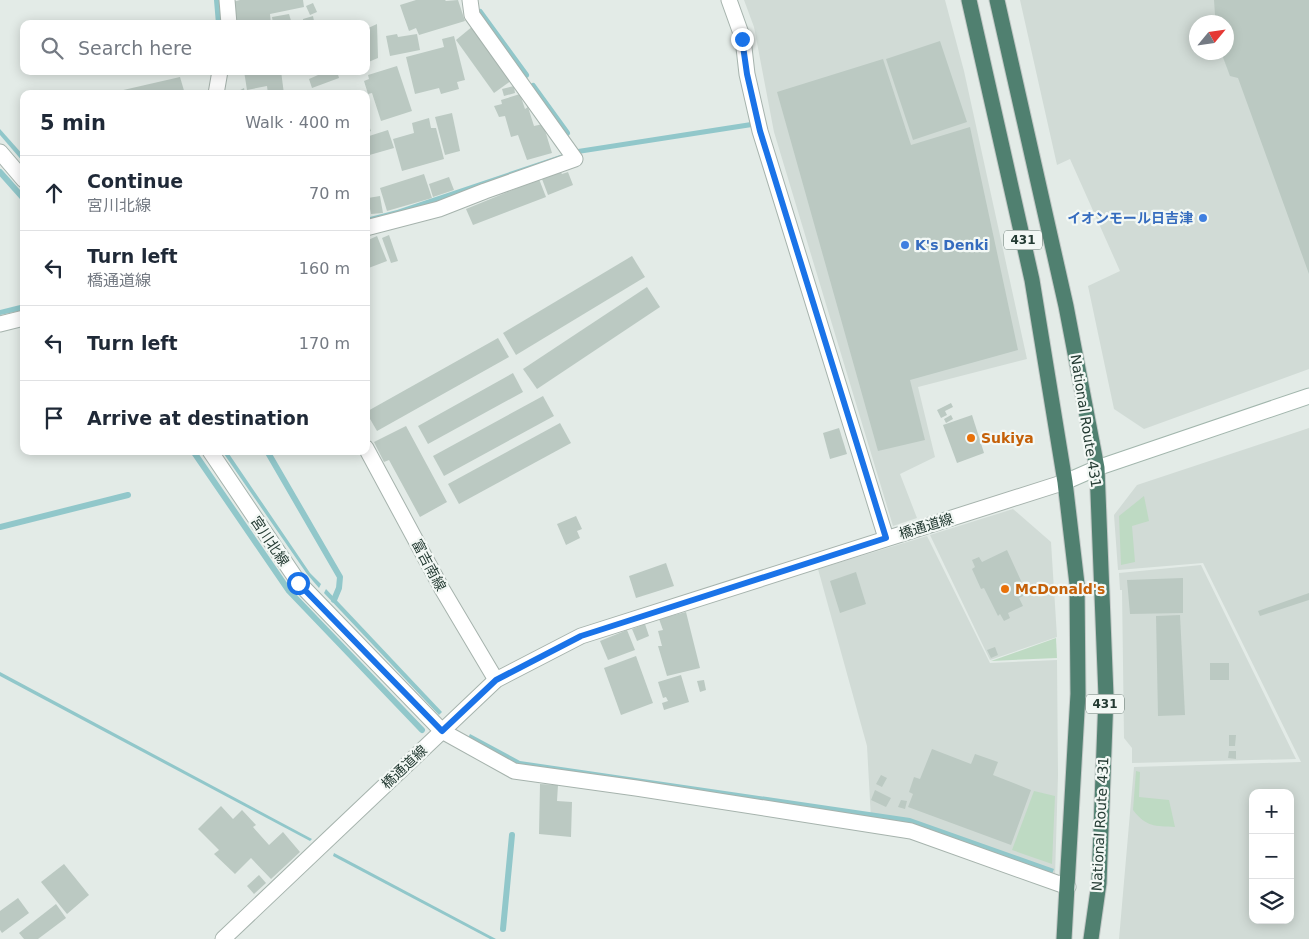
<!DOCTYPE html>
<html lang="en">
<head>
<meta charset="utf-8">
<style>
	body { margin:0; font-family:"DejaVu Sans","Noto Sans JP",sans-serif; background:#f6f6f7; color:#1f2937 }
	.controls { position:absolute; right:15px; bottom:15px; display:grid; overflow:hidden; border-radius:10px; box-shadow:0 2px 12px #0003 }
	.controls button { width:45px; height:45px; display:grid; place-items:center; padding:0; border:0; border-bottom:1px solid #e0e1e3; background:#fff; color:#1f2937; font:25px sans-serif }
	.compass { position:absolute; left:1189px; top:15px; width:45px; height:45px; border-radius:50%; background:#fff; box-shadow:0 2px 12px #0003; rotate:61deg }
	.stop { position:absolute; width:15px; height:15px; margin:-11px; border:4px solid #1a73e8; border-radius:50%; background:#fff }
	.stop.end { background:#1a73e8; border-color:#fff; box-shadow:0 1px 5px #0008 }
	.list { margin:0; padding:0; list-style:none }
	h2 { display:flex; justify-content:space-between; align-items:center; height:65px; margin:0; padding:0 20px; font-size:21px }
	h2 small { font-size:16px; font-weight:400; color:#747a83 }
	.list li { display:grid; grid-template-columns:32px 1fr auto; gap:15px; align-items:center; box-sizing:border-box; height:75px; padding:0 20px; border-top:1px solid #e0e1e3 }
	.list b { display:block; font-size:19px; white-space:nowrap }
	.list p { margin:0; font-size:16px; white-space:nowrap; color:#747a83 }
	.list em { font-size:16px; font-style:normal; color:#747a83 }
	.icon { flex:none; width:28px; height:28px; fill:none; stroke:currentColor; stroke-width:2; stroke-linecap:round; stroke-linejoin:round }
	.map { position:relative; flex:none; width:1309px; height:939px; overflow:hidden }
	.search { position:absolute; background:#fff; box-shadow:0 2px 12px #0003; left:20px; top:20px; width:350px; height:55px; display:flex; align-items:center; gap:12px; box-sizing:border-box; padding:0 18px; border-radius:10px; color:#747a83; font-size:19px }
	.panel { position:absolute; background:#fff; box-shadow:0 2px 12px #0003; left:20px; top:90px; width:350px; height:365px; border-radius:10px }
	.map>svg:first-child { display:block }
	.built { fill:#d1dbd6; fill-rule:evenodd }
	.green { fill:#bedac3 }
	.water { fill:#91c7ca }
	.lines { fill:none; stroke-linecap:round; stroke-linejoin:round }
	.stream { stroke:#91c7ca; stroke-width:6 }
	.building { fill:#bbc9c2 }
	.minor-casing { stroke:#a6b3ad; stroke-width:17 }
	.secondary-casing { stroke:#a2b6ad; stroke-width:17 }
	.trunk-casing { stroke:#c2c8c6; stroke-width:17 }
	.minor { stroke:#fff; stroke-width:15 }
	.secondary { stroke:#fff; stroke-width:15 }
	.trunk { stroke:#508070; stroke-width:15 }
	.route { stroke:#1a73e8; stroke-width:6 }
	.shop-dot { fill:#3f7fe0; stroke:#f3f8f5; stroke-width:2 }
	.food-dot { fill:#e8710a; stroke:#f3f8f5; stroke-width:2 }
	.labels { text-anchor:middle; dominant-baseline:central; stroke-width:4.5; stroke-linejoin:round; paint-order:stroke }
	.shield { fill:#f3f8f5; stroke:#62746d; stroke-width:1 }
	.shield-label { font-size:12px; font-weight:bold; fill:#243b33 }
	.shop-label { font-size:14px; font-weight:bold; fill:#366cbe; stroke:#f3f8f5; text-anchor:end }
	.street-label { font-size:14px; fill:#243b33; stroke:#f3f8f5 }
	.food-label { font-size:14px; font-weight:bold; fill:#c56008; stroke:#f3f8f5; text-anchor:start }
</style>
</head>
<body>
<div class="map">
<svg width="1309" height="939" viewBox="0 0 1309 939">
	<rect width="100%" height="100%" fill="#e3ebe7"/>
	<!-- built -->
	<g class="built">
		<path d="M744,0H945L964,71L1027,359L918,387L935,457L900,474L917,518L893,526L774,132L754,27Z"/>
		<path d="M1020,0H1309V369L1144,429L1114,409L1088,286L1120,271L1070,159L1057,165ZM1196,22H1226V52H1196Z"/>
		<path d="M1309,428V939H1119L1134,767L1301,762L1203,563L1118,570L1114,515L1137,485ZM1253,793H1290V920H1253Z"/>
		<path d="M1013,509L1051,542L1057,637L990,660L930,535Z"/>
		<path d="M927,536L990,663L1057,660L1058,775L1055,877L871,819L867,746L818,569Z"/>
		<path d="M1201,565L1296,759L1132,763V748L1124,738L1122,590H1120L1119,573Z"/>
	</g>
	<!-- green -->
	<g class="green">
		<path d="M1144,496L1149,521L1132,526L1135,562L1121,565L1119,516Z"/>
		<path d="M1056,638L1057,658L991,661Z"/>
		<path d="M1136,771L1140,772L1139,797L1169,800L1175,827C1155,826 1146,827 1133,810Z"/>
		<path d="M1034,791L1055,796L1052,864L1012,850Z"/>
	</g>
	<!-- water -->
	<g class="water">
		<path d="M751,122L752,127L578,154L428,206L366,223V218L397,210L578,149Z"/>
		<path d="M0,129L24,156V163L0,135Z"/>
		<path d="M24,304V310L0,315V310Z"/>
		<path d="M222,451H227L310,573L321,584L319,588L307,574Z"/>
		<path d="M326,589L442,712L439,715L324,593Z"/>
		<path d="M0,672L312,839L310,841L0,676Z"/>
		<path d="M470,734L520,761L910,818L1054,869L1052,874L908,823L516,764L468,738Z"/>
		<path d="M334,853L496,939H490L333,856Z"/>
	</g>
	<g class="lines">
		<!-- stream -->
		<g class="stream">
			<path d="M217,0L219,24"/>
			<path d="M480,12L526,75"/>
			<path d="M533,86L567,133"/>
			<path d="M0,172L24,199"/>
			<path d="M193,451L289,591L422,730"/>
			<path d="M267,451L340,577L339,588L334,600"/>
			<path d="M0,527L128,495"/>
			<path d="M503,929L512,835"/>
		</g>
	</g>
	<!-- building -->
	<g class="building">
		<path d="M240,0H303L304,7L270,14L271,24H237L233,2Z"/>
		<path d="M416,0H445L446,1L458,0L465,21L419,35L416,28L409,31L400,5Z"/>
		<path d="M1214,0H1309V274L1238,78L1230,76L1221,52H1226V22H1218L1215,15Z"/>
		<path d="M313,3L317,12L310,15L306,6Z"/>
		<path d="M289,14L292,24H273L272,17Z"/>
		<path d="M313,16L314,21L323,20L324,24H303V19Z"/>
		<path d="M377,24L378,58L366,63V29Z"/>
		<path d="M473,26L512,80L494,93L456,40Z"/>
		<path d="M397,34L398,37L417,34L420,50L390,56L386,36Z"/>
		<path d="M454,36L465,80L457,82L459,89L441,94L439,88L415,94L406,57L444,47L442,39Z"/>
		<path d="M940,41L967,122L913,140L886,59Z"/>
		<path d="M883,59L911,145L970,127L1018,350L910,380L925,440L878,451L777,92Z"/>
		<path d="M397,66L412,111L381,121L372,93L368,94L364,81L369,79L368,75Z"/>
		<path d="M244,71H281L284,94H268L267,86L247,90Z"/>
		<path d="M317,71H337L339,78L312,88L309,79L318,75Z"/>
		<path d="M180,77L185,94H120L119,91Z"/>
		<path d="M514,86L515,93L504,96L502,89Z"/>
		<path d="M244,88L245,94H233Z"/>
		<path d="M520,94L525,109L528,107L534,126L543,124L552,153L527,160L518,135L511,137L505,116L499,117L494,106L502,104L501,100Z"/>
		<path d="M452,113L460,151L445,155L435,117Z"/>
		<path d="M366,118L371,131L366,133Z"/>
		<path d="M429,118L431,128H436L444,159L402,171L393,139L414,133L412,123Z"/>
		<path d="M388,130L394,148L366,156V137Z"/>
		<path d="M560,171L562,174L568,172L573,185L548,195L542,179Z"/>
		<path d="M424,174L432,198L387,211L380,188Z"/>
		<path d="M449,177L454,190L433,197L429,184Z"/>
		<path d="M539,179L546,197L473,225L466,209Z"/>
		<path d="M380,196L383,213L371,214L368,198Z"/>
		<path d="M389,235L398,261L391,263L382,238Z"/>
		<path d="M377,236L387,261L366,269V241Z"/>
		<path d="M632,256L645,277L516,355L503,333Z"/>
		<path d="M647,287L660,307L537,389L523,369Z"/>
		<path d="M498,338L509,357L377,431L366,412Z"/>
		<path d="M513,373L523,392L428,444L418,426Z"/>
		<path d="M543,396L554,416L444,476L433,456Z"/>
		<path d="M951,403L953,407L945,411L947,415L941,418L937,410Z"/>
		<path d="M951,415L953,419L946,423L944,419Z"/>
		<path d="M972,415L984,453L957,463L943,425Z"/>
		<path d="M560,423L571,443L459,504L448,484Z"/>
		<path d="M406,426L447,502L420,517L389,460L384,462L374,442Z"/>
		<path d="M839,428L847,454L830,459L823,433Z"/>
		<path d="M576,516L582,529L577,531L580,538L566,545L557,524Z"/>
		<path d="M1007,550L1027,594L1019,598L1023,606L1008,613L1010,618L1004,621L1000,614L998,616L984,588L981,589L972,569L975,567L972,560L979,557L982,562Z"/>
		<path d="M666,563L674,586L636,598L629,576Z"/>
		<path d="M856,572L866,604L840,613L830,581Z"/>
		<path d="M1183,578V613L1130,614L1127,580Z"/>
		<path d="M1309,593V600L1260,616L1258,611Z"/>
		<path d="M686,612L700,668L667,676L658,646H662L658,631L663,630L659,619Z"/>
		<path d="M1180,615L1185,715L1158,716L1156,616Z"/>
		<path d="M645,624L649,636L637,641L632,629Z"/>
		<path d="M627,630L635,650L608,660L600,641Z"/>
		<path d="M995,647L998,655L991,658L987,650Z"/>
		<path d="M636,656L653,703L621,715L604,668Z"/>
		<rect x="1210" y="663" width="19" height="17"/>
		<path d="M681,675L689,702L664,710L662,703L668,701L666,697L663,698L658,682Z"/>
		<path d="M704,680L706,690L700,692L697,681Z"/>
		<path d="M1229,735H1236L1235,746H1229Z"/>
		<path d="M932,749L971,764L975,754L998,762L993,775L1031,790L1011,845L908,807L913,794L909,792L914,777L920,779Z"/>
		<path d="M1229,751H1236V759L1228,758Z"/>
		<path d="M881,775L887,778L882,787L876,784Z"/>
		<path d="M540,784L558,785L557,801L572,802L571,837L539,834Z"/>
		<path d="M875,790L891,798L886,807L871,800Z"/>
		<path d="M901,800L907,801L905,809L898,807Z"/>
		<path d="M221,806L233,819L242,810L256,825L253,827L269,845L283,832L300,852L271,879L251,858L235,874L214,854L219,850L198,829Z"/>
		<path d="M64,864L89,895L67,914L41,882Z"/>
		<path d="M259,875L266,883L254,894L247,886Z"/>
		<path d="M18,898L29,913L2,933L0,930V911Z"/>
		<path d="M56,904L66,918L38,939H24L19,933Z"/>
	</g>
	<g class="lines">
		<defs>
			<g id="minor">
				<path d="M227,0L229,24"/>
				<path d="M729,0L743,39L747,74L760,131L886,538"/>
				<path d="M216,94L220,71"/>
				<path d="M0,152L24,180"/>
				<path d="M366,228L439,209L485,191L575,159L472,15L470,0"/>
				<path d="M0,324L24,318"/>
				<path d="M366,448L442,589L496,680"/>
				<path d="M210,451L299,583L442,731L514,771L636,788L911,831L1068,887"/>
				<path d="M223,939L496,680L581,636L1065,482"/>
			</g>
			<path id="secondary" d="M1065,482L1097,468L1309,396"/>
			<g id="trunk">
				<path d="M969,0L1032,280L1065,482L1077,584L1078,694L1064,939"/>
				<path d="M997,0L1066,306L1097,468L1106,696L1099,883L1091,939"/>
			</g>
		</defs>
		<!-- minor casing -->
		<use href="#minor" class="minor-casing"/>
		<!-- secondary casing -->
		<use href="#secondary" class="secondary-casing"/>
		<!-- trunk casing -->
		<use href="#trunk" class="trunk-casing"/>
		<!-- minor -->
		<use href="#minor" class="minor"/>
		<!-- secondary -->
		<use href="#secondary" class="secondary"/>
		<!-- trunk -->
		<use href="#trunk" class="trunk"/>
	</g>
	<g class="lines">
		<!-- route -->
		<path class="route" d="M298,583L442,731L496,680L581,636L886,538L760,131L747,74L742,39"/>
	</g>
	<!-- markers -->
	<g class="shop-dot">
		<circle cx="1203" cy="218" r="5"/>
		<circle cx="905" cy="245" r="5"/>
	</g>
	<g class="food-dot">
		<circle cx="971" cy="438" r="5"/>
		<circle cx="1005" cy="589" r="5"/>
	</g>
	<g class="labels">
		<!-- shield labels -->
		<g class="shield">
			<rect x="1004" y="230.5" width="38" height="19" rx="4"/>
			<rect x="1086" y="694.5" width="38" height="19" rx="4"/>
		</g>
		<g class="shield-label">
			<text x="1023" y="240">431</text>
			<text x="1105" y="704">431</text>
		</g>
		<!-- shop labels -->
		<g class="shop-label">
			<text x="1193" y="218">イオンモール日吉津</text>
			<text x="915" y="245" text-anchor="start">K's Denki</text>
		</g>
		<!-- street labels -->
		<g class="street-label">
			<text transform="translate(1086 421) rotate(81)">National Route 431</text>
			<text transform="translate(926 526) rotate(-17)">橋通道線</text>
			<text transform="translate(270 541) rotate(56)">宮川北線</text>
			<text transform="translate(429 565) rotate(62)">富吉南線</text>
			<text transform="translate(404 767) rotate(-43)">橋通道線</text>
			<text transform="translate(1100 824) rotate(-87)">National Route 431</text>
		</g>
		<!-- food labels -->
		<g class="food-label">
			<text x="981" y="438">Sukiya</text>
			<text x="1015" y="589">McDonald's</text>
		</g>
	</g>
</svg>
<div class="controls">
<button>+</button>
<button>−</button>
<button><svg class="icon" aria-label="layers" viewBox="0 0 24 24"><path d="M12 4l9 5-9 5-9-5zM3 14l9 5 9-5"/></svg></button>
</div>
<svg class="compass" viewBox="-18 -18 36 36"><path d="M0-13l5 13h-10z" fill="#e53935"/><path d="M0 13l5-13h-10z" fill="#747a83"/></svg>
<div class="stop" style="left:298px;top:583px"></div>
<div class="stop end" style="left:742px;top:39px"></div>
<div class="search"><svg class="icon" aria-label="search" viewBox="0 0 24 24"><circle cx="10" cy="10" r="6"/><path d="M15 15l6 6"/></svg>Search here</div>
<section class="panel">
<h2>5 min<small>Walk · 400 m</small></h2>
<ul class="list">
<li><svg class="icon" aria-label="ahead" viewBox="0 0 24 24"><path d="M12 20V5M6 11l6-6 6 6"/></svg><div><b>Continue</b><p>宮川北線</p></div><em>70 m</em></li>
<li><svg class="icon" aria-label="left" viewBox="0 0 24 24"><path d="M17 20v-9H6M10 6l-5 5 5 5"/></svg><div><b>Turn left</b><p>橋通道線</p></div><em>160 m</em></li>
<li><svg class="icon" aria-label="left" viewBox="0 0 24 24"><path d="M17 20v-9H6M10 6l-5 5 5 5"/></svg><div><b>Turn left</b></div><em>170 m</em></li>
<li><svg class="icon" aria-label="arrive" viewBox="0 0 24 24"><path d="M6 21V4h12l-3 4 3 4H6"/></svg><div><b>Arrive at destination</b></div></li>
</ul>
</section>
</div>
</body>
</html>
